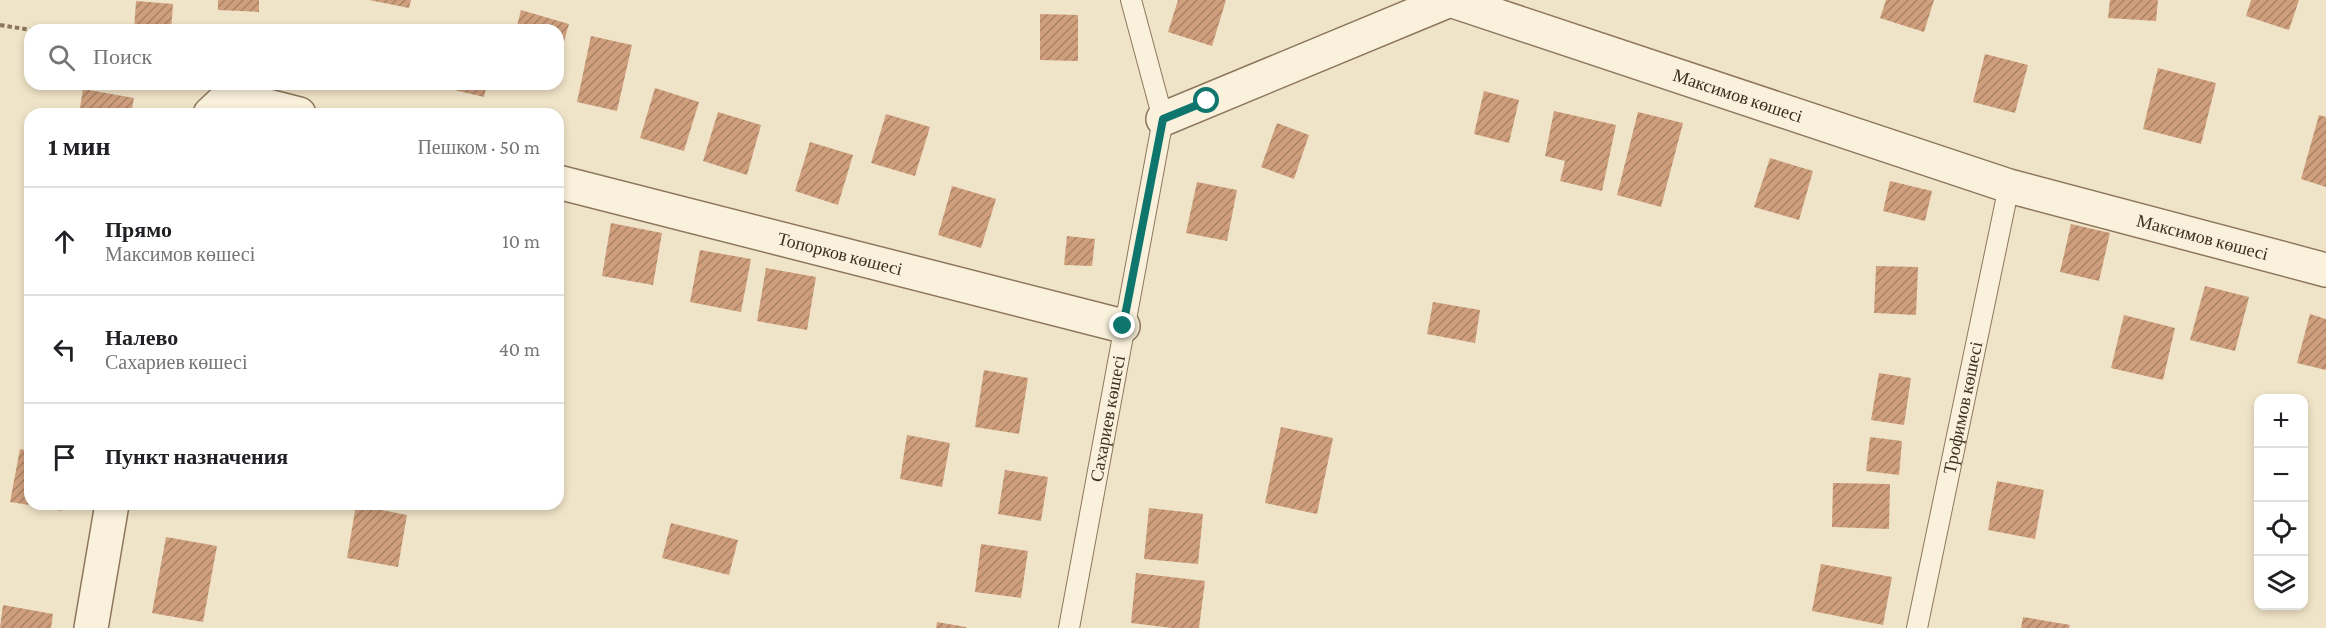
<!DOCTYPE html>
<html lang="ru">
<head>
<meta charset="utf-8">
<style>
	body { margin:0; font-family:"Crimson Pro",serif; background:#f6f6f6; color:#202124 }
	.controls { position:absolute; right:18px; bottom:18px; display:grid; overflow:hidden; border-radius:12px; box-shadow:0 3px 9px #0003 }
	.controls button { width:54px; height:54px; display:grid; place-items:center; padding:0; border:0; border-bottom:2px solid #e0e0e0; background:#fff; color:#202124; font:30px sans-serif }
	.stop { position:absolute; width:18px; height:18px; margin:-14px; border:4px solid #0f766e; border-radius:50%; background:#fff }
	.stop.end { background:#0f766e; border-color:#fff; box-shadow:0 2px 6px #0008 }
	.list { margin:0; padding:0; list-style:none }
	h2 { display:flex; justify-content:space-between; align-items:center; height:78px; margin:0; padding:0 24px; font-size:26px }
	h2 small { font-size:20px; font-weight:400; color:#757577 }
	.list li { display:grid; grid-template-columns:39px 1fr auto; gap:18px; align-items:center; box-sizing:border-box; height:108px; padding:0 24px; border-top:2px solid #e0e0e0 }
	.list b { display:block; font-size:22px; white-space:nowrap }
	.list p { margin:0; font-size:20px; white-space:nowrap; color:#757577 }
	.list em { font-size:20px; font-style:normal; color:#757577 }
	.icon { flex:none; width:33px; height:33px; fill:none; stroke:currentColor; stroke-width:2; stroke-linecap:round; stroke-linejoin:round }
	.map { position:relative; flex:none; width:2326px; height:628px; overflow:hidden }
	.search { position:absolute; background:#fff; box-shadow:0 3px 9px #0003; left:24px; top:24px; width:540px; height:66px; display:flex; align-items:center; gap:15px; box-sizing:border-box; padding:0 21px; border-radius:18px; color:#757577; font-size:22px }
	.panel { position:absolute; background:#fff; box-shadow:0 3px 9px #0003; left:24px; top:108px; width:540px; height:402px; border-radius:18px }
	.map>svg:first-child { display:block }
	.building { fill:url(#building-hatch) }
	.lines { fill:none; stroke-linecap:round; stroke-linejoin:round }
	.lane-casing { stroke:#8d765c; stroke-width:22 }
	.street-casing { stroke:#8d765c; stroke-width:36 }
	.path { stroke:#8d765c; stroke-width:4; stroke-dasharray:4.5 3; stroke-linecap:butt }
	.lane { stroke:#faf1dc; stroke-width:20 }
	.street { stroke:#faf1dc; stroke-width:33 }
	.route { stroke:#0f766e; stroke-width:8 }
	.labels { text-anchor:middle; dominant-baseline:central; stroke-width:5; stroke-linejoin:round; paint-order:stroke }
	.street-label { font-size:18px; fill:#3d2e20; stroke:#f7eed8 }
</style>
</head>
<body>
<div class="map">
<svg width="2326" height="628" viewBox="0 0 2326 628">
	<defs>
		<pattern id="building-hatch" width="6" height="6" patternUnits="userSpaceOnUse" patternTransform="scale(1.5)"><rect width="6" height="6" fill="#cf9f7d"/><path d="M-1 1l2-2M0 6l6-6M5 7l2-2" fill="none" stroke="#a98266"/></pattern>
	</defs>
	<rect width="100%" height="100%" fill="#f0e4c8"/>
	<!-- building -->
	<g class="building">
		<path d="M218,0H259V12L218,10Z"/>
		<path d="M369,0H411L409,8Z"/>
		<path d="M1178,0H1226L1212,46L1168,32Z"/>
		<path d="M1886,0H1934L1924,32L1880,18Z"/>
		<path d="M2110,0H2158L2156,21L2108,18Z"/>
		<path d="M2251,0H2299L2289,30L2246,16Z"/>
		<path d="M136,1L173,4L171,30H134Z"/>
		<path d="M521,10L569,24L559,59L558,30H516Z"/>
		<path d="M1040,14L1078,15V61L1040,60Z"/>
		<path d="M591,36L632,45L617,111L577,102Z"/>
		<path d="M1985,54L2028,65L2015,113L1973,102Z"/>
		<path d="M2158,68L2216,83L2201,144L2143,129Z"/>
		<path d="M429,84H487L484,97Z"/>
		<path d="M655,88L699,102L684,151L640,138Z"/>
		<path d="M83,89L134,98L131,114H79Z"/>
		<path d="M1484,91L1519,100L1509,143L1474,134Z"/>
		<path d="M1554,111L1616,125L1602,191L1560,181L1565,161L1545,156Z"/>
		<path d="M718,112L761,125L747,175L703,161Z"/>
		<path d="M1638,112L1683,123L1661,207L1617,195Z"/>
		<path d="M886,114L930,127L915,176L871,163Z"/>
		<path d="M2319,115L2326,117V187L2301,179Z"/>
		<path d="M1277,123L1309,135L1294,179L1261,167Z"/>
		<path d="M810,142L853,155L838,205L795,191Z"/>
		<path d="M1770,158L1813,171L1799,220L1754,207Z"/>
		<path d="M1890,181L1932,191L1925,221L1883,211Z"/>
		<path d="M1197,182L1237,190L1227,241L1186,233Z"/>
		<path d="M952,186L996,199L981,248L938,235Z"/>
		<path d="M611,223L662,233L653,285L602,276Z"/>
		<path d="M2071,224L2110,233L2099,281L2060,272Z"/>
		<path d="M1067,236L1095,239L1092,266L1064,265Z"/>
		<path d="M700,250L751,259L741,312L690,302Z"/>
		<path d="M1876,266L1918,267L1916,315L1874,313Z"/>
		<path d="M766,268L816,277L807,330L757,321Z"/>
		<path d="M2205,286L2249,297L2235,351L2190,340Z"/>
		<path d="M1433,302L1480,310L1475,343L1427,334Z"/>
		<path d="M2310,314L2326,319V370L2297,363Z"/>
		<path d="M2124,315L2175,328L2163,380L2111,368Z"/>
		<path d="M984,370L1028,378L1019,434L975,427Z"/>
		<path d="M1879,373L1911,378L1904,425L1871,420Z"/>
		<path d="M1281,427L1333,438L1317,514L1265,503Z"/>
		<path d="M907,435L950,443L942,487L900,479Z"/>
		<path d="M1870,437L1902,441L1899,475L1866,471Z"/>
		<path d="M20,449L30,451V505L10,502Z"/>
		<path d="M1005,470L1048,477L1041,521L998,514Z"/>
		<path d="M1997,481L2044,490L2035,539L1988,530Z"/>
		<path d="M1833,483L1890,484L1889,529L1832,527Z"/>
		<path d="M30,504H62L61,511Z"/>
		<path d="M356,505L407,515L398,567L347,558Z"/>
		<path d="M1149,508L1203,514L1198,564L1144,559Z"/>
		<path d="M671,523L738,540L729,575L662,558Z"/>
		<path d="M166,537L217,546L203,622L152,613Z"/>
		<path d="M981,544L1028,551L1021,598L975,592Z"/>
		<path d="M1821,564L1892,577L1883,625L1812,611Z"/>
		<path d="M1136,573L1205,581L1199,628H1172L1131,623Z"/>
		<path d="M3,605L53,614L51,628H0Z"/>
		<path d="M2023,617L2070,625L2069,628H2021Z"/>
		<path d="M937,622L966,627V628H936Z"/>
	</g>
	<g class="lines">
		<defs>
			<g id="lane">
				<path id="s1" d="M1069,628L1163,119L1131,0"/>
				<path id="s2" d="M1917,628L2009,186"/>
			</g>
			<g id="street">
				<path d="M210,114L229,96L299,114"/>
				<path id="s3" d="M1163,119L1450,0L2009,186L2326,270"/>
				<path id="s4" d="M558,182L1123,326"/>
				<path d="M91,628L112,504"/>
			</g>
		</defs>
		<!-- lane casing -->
		<use href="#lane" class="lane-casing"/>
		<!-- street casing -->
		<use href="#street" class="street-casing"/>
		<!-- path -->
		<path class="path" d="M0,25L31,30"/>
		<!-- lane -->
		<use href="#lane" class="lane"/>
		<!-- street -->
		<use href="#street" class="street"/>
	</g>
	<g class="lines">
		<!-- route -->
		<path class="route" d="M1123,326L1163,119L1207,101"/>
	</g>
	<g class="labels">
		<!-- street labels -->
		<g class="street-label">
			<text stroke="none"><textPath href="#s3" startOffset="614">Максимов көшесі</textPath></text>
			<text stroke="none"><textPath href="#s3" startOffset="1100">Максимов көшесі</textPath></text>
			<text stroke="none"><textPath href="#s4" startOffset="291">Топорков көшесі</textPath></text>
			<text stroke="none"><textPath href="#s2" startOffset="225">Трофимов көшесі</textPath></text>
			<text stroke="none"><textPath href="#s1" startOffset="213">Сахариев көшесі</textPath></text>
		</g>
	</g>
</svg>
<div class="controls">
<button>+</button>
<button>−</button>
<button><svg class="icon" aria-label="locate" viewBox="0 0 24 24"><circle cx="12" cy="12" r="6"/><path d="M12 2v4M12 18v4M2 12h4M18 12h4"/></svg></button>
<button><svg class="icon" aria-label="layers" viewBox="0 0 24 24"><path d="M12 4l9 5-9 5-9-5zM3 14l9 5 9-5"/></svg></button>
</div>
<div class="stop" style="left:1207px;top:101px"></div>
<div class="stop end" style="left:1123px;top:326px"></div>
<div class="search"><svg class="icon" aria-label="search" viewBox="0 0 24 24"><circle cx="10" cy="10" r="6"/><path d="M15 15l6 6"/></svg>Поиск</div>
<section class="panel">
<h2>1 мин<small>Пешком · 50 m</small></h2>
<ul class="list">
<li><svg class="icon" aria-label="ahead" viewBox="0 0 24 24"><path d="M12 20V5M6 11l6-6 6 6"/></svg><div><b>Прямо</b><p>Максимов көшесі</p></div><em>10 m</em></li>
<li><svg class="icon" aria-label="left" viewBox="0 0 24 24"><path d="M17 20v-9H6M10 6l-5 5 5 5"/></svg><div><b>Налево</b><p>Сахариев көшесі</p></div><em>40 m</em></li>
<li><svg class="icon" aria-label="arrive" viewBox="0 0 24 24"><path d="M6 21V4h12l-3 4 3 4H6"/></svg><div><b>Пункт назначения</b></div></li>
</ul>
</section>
</div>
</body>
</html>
